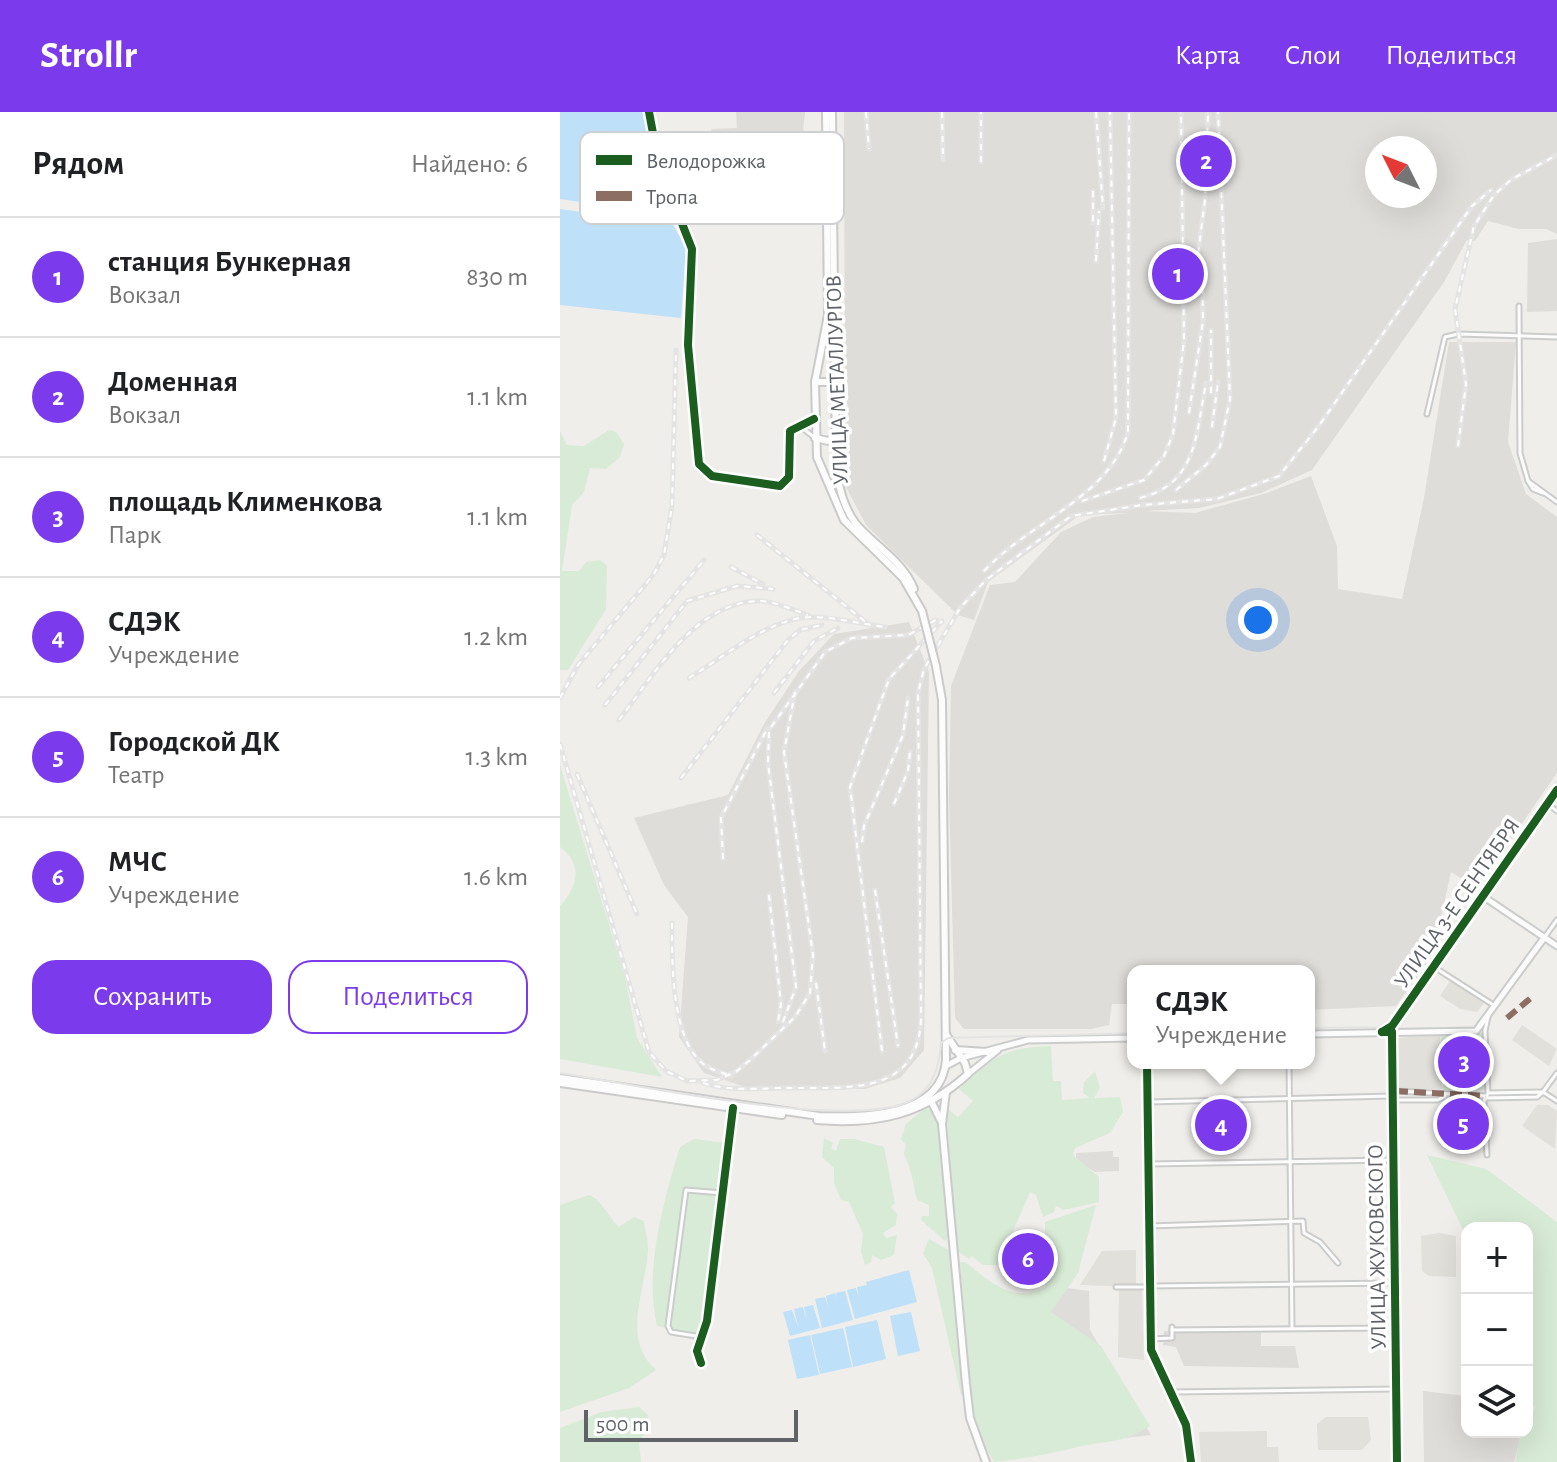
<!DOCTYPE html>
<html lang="ru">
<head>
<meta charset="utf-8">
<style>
	body { margin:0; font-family:"Alegreya Sans",sans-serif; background:#f2f2f2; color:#202124 }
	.controls { position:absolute; right:24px; bottom:24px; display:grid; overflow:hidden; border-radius:16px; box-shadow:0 8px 32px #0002 }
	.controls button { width:72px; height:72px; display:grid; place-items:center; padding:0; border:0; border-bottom:2px solid #e0e0e0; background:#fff; color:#202124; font:40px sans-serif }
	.compass { position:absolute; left:805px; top:24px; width:72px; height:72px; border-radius:50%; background:#fff; box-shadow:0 8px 32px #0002; rotate:312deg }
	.scale { position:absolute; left:24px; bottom:20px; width:214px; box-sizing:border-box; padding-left:8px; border:4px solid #5f6368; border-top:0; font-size:22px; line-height:28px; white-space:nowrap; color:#5f6368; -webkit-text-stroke:6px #fff; paint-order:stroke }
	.you { position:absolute; left:698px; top:508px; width:28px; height:28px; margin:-20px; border:6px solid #fff; border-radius:50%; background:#1a73e8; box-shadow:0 0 0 12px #1a73e833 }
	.badge { display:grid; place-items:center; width:52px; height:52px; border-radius:50%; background:#7c3aed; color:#fff; font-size:26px; font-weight:700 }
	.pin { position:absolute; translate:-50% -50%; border:4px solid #fff; box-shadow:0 2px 8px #0006 }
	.popup { position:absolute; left:567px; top:853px; width:188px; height:104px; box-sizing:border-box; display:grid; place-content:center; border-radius:16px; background:#fff; filter:drop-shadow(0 2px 6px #0005); font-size:26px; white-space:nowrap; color:#757577 }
	.popup b { font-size:30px; color:#202124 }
	.popup::after { content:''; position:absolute; left:50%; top:100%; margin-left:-16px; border:16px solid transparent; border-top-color:#fff }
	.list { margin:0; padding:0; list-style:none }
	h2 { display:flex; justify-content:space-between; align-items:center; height:104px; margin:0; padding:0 32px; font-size:34px }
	h2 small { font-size:26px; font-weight:400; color:#757577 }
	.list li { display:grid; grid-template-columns:52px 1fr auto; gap:24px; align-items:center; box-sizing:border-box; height:120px; padding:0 32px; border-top:2px solid #e0e0e0 }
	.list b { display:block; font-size:30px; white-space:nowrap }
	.list p { margin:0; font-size:26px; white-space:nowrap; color:#757577 }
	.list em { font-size:26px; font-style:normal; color:#757577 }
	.actions { display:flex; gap:16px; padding:24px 32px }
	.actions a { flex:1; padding:18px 0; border:2px solid #7c3aed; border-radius:24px; text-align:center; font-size:28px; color:#7c3aed }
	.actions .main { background:#7c3aed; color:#fff }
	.icon { flex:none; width:44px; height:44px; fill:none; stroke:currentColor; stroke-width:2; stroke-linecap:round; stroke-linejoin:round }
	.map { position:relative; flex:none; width:997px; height:1350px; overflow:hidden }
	header { display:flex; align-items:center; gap:48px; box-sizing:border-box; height:112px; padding:0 40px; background:#7c3aed; color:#fff }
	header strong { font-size:38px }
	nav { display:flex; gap:44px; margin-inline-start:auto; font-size:28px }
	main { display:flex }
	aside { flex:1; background:#fff }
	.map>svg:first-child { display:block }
	.industrial { fill:#dfddda; fill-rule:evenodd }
	.education { fill:#e2e0da }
	.green { fill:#d8ebd6 }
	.water { fill:#bfe0f9 }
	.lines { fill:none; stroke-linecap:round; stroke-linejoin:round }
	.pedestrian-casing { stroke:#cbcccc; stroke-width:7 }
	.minor-casing { stroke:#cbcccc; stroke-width:7 }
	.tertiary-casing { stroke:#cbcccc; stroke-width:9 }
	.secondary-casing { stroke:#cacacb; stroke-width:10 }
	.pedestrian { stroke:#fdfcfc; stroke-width:3 }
	.minor { stroke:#fdfcfc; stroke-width:3 }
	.tertiary { stroke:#fdfcfc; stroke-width:5 }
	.secondary { stroke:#fdfcfc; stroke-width:6 }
	.tram { stroke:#e4e4e4; stroke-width:2 }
	.rail-casing { stroke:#e4e4e4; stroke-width:5 }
	.rail { stroke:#fff; stroke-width:2; stroke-dasharray:6; stroke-linecap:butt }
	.secondary-bridge-casing { stroke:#cacacb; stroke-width:10; stroke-linecap:butt }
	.secondary-bridge { stroke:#fdfcfc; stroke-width:6 }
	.quiet { stroke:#8d6e63; stroke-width:6; stroke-dasharray:12 6; stroke-linecap:butt }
	.cycleway-casing { stroke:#fff; stroke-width:13 }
	.cycleway { stroke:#1b5e20; stroke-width:8 }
	.labels { text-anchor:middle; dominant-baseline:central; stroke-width:7; stroke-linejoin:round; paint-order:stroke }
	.street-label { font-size:22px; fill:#5f6368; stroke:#fff }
	.key { fill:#fff; stroke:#cfd0d2; stroke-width:2 }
	.key-label { font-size:22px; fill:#5f6368 }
</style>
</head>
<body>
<header>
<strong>Strollr</strong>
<nav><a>Карта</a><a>Слои</a><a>Поделиться</a></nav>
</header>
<main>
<aside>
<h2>Рядом<small>Найдено: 6</small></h2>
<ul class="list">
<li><span class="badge">1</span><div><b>станция Бункерная</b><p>Вокзал</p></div><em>830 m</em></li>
<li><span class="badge">2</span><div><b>Доменная</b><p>Вокзал</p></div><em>1.1 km</em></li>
<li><span class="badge">3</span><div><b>площадь Клименкова</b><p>Парк</p></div><em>1.1 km</em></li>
<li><span class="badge">4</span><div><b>СДЭК</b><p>Учреждение</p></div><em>1.2 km</em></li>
<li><span class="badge">5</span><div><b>Городской ДК</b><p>Театр</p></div><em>1.3 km</em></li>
<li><span class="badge">6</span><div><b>МЧС</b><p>Учреждение</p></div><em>1.6 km</em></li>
</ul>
<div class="actions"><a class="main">Сохранить</a><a>Поделиться</a></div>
</aside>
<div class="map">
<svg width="997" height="1350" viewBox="0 0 997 1350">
	<rect width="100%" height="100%" fill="#efeeea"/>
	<!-- industrial -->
	<g class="industrial">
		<path d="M176,0H245L241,39L226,50L238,93L195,97L159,46L151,17L177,16Z"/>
		<path d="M284,0H997V122L986,117H959L928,109L915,129L907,128L884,170L752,358L701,381L639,396L585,399L635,401L707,381L751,364L777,434L778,477L842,487L864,386L889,230H956L948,330L966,382L997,405V661L917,776L891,760L873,843L836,894L749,898V859H573V892H552L549,913L531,917H404L395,906L389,684L391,574L430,473L455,470L501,420L533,405L568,401L520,403L428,470L414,508L398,503L306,413L285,373ZM817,36H865V84H817Z"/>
		<path d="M997,127V199L967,200L968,131Z"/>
		<path d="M349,510L369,560L364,938L340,966L305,977L188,976L144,961L119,925L128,805L104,773L74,706L168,683L204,612L239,559L274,522Z"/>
		<path d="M553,1039V1045H559V1059L535,1060L516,1049V1041Z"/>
		<path d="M501,1175L529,1179L530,1218L591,1323L565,1326L461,1238Z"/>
		<path d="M701,1218V1234H735L739,1256L624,1254L616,1235L603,1233L604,1219Z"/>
		<path d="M863,1279L907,1284V1320H962L954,1350H864Z"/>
	</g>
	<!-- education -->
	<g class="education">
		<path d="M890,869L924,891L917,900L900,897L880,884Z"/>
		<path d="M962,913L997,937L989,954L952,928Z"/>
		<path d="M880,923L882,977H838L837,926Z"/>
		<path d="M977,993H988L997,999L995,1037L962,1014Z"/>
		<path d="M879,1121L896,1124V1165L869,1164L862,1159L861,1124Z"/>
		<path d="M576,1138V1175L520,1173L542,1139Z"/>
		<path d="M559,1178H582L584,1248L558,1245Z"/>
		<path d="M766,1305H808L811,1328L802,1338H758L757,1312Z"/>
		<path d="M707,1319V1335H718L719,1350H641L639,1320Z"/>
	</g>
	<!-- green -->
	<g class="green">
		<path d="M49,318L56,320L64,332L60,345L46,357L30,356L24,380L12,393L2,459H19L26,450L40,448L47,454L46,497L8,558H0V319L7,333L24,334Z"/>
		<path d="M0,653L65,865L77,926L102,965L0,947V794C18,775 23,751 0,735Z"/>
		<path d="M924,920L927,977L883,979L881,922Z"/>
		<path d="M491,934L493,969H501L502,988L530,986L523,981L524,970L535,959L540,976L534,986L560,985L563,1000L550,1021L515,1036L513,1043L539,1065V1090L504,1098L496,1094L494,1100L483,1105L476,1083L470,1080L452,1121L445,1170L439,1153H423L412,1144L409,1147L397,1139L386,996L398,1005L413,989L399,977C436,944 441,936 491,934Z"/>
		<path d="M365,996L373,1000L379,1015L389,1125L385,1129L361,1108L362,1104H369V1093L357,1088C353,1072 352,1058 344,1042L346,1033L341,1027L346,1012Z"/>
		<path d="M264,1026L273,1031L271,1037L276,1039L280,1027H294L324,1035L335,1091L331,1095L337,1102L336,1113L323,1121L326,1126L337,1123L334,1143L321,1148L312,1143L311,1150L305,1153L301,1139L303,1122L289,1090L281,1088L274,1071V1056L262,1045Z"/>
		<path d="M134,1027L167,1031L139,1224L97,1214C84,1158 103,1090 120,1035Z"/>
		<path d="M867,1043L926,1057L997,1110V1350H955L960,1325L967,1320V1311L975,1295L967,1288V1116H907V1206L905,1122Z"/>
		<path d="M29,1083C41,1087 49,1106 59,1115L74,1105L84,1109C85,1119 89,1130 88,1140C85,1179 61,1228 96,1258L69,1276L0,1300V1093Z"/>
		<path d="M536,1093L518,1161L491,1200L541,1234L590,1314C560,1333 545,1328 513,1336C486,1343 462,1347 434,1350L418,1323L413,1304L400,1150H405C430,1169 453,1193 485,1175V1110Z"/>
		<path d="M369,1127L390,1139L404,1283H401L372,1156L363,1141Z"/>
		<path d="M79,1295L88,1303V1316L79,1330L81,1350H0V1316L41,1300Z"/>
	</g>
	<!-- water -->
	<g class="water">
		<path d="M0,0H84L91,45L114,104L0,87Z"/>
		<path d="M0,97L113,113L126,136L121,206L0,193Z"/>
		<path d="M349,1158L357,1190L295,1207L287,1178L296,1176L299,1186L297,1175L307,1173L306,1170Z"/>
		<path d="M285,1179L293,1208L262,1216L255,1187L265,1185L268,1195L266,1184L275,1181L277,1186L276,1181Z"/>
		<path d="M253,1193L260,1216L230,1224L223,1200L232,1198L238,1215L234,1197L243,1195L247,1209L244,1195Z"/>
		<path d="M351,1200L360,1239L338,1244L330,1204Z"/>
		<path d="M317,1208L326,1247L293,1255L285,1215Z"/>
		<path d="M283,1216L292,1255L260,1262L251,1223Z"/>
		<path d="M250,1223L259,1263L237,1267L228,1228Z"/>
	</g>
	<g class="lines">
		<defs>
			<g id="pedestrian">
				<path d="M836,979L926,984"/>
				<path d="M836,988H878L885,984"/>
			</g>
			<g id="minor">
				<path d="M89,0L99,53L132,137L128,233L139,352L152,364L220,374L229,365L230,319L254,307"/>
				<path d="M959,194L960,341L968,369L997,390"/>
				<path d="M867,302L885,225L898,222L997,225"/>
				<path d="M240,314L255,326"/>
				<path d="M968,369L973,377L983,381"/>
				<path d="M987,692L997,699"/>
				<path d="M984,826L997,808"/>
				<path d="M874,855L935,894"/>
				<path d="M832,920L837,1350"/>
				<path d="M587,951L591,1238L626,1313L631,1350"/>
				<path d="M729,951L732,1216"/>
				<path d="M983,980L997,961"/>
				<path d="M928,981L983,980L997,989"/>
				<path d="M925,986L977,985L983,980"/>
				<path d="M588,990L832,984"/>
				<path d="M927,1043L924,989L928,981L925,919L928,905"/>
				<path d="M588,1052L832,1048"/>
				<path d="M589,1114L743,1109L744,1121L760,1130L778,1151"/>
				<path d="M591,1174L835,1171"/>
				<path d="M556,1175H588"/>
				<path d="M612,1218L835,1216"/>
				<path d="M142,1225L111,1220L108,1214L126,1078L162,1081"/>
				<path d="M590,1227L612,1226V1215"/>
				<path d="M141,1251L137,1239L147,1209L173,996"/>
				<path d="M611,1280L835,1277"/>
			</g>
			<g id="tertiary">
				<path d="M924,785L997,834"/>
				<path d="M822,920L832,914L997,678"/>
				<path d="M749,922L916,919L984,826"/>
				<path d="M386,954L401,946L468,928L573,926"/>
				<path d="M408,962L438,938"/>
			</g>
			<g id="secondary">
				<path d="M266,0L268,203L255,270L257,345L284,408L343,466L362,499"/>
				<path d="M272,0L276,359C280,378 284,396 296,412C315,434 343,449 354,477"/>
				<path d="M255,270H269L275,275"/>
				<path d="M255,326L268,329L275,325"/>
				<path d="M395,938L427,940"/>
				<path d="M0,966L259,1004C300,1005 382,1007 386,948L382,588L376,554"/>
				<path d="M0,971L222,1003"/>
				<path d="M386,980L382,1012L406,1272L410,1306L426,1350"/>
				<path d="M370,987L381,1009"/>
				<path d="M257,1008C316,1013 363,1003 408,962L405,951L387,924"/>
			</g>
		</defs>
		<!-- pedestrian casing -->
		<use href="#pedestrian" class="pedestrian-casing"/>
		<!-- minor casing -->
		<use href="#minor" class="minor-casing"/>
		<!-- tertiary casing -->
		<use href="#tertiary" class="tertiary-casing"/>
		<!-- secondary casing -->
		<use href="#secondary" class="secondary-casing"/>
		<!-- pedestrian -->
		<use href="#pedestrian" class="pedestrian"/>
		<!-- minor -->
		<use href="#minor" class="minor"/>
		<!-- tertiary -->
		<use href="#tertiary" class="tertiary"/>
		<!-- secondary -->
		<use href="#secondary" class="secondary"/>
		<!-- tram -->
		<g class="tram">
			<path d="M749,916L817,915L829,910L997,670"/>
			<path d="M0,961C73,972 294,1020 352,988C374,976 379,954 381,931L388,926L573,921"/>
		</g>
		<defs>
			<g id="rail">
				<path d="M306,0L309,37"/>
				<path d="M382,0L383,48"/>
				<path d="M536,0L543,96"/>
				<path d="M421,50V0"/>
				<path d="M533,79V111"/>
				<path d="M536,149L539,99"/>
				<path d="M635,165L645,88L648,0"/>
				<path d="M651,281V218"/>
				<path d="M629,301L643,209L642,160"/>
				<path d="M652,315L658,270"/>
				<path d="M898,334L906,272L895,197L914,114L934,83L952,67L997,43"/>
				<path d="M544,349L556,306L550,0"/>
				<path d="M616,378L646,353L660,335L670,287L658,0"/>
				<path d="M580,386C638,372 636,320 646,271"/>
				<path d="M522,389L584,368L604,344L613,322L624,228L621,0"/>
				<path d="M197,423L307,511"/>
				<path d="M171,455L203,472"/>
				<path d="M424,459C468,411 549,386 568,320L569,0"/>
				<path d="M129,566C164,545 209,506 251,505C275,505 301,512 325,515"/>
				<path d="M38,575L144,448"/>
				<path d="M214,581L254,529L278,516"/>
				<path d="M0,586L18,553L94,462L104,443L112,394L116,238"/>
				<path d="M45,593L127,489L177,474L213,477"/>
				<path d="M59,608C93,564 136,488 201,489C216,490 233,498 248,503"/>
				<path d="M0,632L89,940L106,959L127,969L157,968L177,959L190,948L235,905L250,881L253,843L224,640L235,580"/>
				<path d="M17,662L77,802"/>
				<path d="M121,666L228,528L240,518L262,513"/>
				<path d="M334,692L348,659L350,640"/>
				<path d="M302,730L304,714L343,623L348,586"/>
				<path d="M163,747L161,706L207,617"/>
				<path d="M315,778L338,934"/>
				<path d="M209,783L221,892L218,910"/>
				<path d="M112,811C112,849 111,925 142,951C150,958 161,960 171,964"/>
				<path d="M256,871L265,939"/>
				<path d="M223,910L236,875L208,651L209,618L265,540L292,526L348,523L376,508"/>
				<path d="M322,939L290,675L329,567L382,509"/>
				<path d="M143,971C170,980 201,976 229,976C286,975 358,985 361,907L358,581L364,557L400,496L426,468L511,404L582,393L657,387L719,364L758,315L912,94L931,78"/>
			</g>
		</defs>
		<!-- rail casing -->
		<use href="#rail" class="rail-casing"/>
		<!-- rail -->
		<use href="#rail" class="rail"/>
		<defs>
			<path id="secondary-bridge" d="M362,499L376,554"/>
		</defs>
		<!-- secondary-bridge casing -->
		<use href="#secondary-bridge" class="secondary-bridge-casing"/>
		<!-- secondary-bridge -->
		<use href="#secondary-bridge" class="secondary-bridge"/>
		<!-- quiet -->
		<g class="quiet">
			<path d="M947,906L972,885"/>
			<path d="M836,979L926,984"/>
		</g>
		<defs>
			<g id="cycleway">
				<path d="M89,0L99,53L132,137L128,233L139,352L152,364L220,374L229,365L230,319L254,307"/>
				<path d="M822,920H832V926L837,1350"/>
				<path d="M822,920L832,914L997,678"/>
				<path d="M587,951L591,1238L626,1313L631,1350"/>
				<path d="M141,1251L137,1239L147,1209L173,996"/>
			</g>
		</defs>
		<!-- cycleway casing -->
		<use href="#cycleway" class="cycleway-casing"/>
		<!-- cycleway -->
		<use href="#cycleway" class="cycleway"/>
	</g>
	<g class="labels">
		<!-- street labels -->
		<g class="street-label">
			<text transform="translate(277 268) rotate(-92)">УЛИЦА МЕТАЛЛУРГОВ</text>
			<text transform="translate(897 791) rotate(-55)">УЛИЦА 3-Е СЕНТЯБРЯ</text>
			<text transform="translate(817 1135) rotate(-91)">УЛИЦА ЖУКОВСКОГО</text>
		</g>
	</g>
	<!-- legend -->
	<rect x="20" y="20" width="264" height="92" rx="12" class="key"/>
	<rect x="36" y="43" width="36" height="10" fill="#1b5e20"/>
	<rect x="36" y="79" width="36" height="10" fill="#8d6e63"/>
	<g class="key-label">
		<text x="86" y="56">Велодорожка</text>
		<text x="86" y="92">Тропа</text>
	</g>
</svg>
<div class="controls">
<button>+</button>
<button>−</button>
<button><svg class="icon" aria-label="layers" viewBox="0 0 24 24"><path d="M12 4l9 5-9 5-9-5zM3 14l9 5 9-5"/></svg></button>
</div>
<svg class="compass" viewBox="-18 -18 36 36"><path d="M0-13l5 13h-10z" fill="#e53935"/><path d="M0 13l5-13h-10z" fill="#757577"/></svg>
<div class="scale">500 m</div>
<div class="you"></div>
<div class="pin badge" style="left:618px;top:162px">1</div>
<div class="pin badge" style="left:646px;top:49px">2</div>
<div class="pin badge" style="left:904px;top:950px">3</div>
<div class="pin badge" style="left:661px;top:1013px">4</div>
<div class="popup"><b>СДЭК</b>Учреждение</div>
<div class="pin badge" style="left:903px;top:1012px">5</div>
<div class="pin badge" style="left:468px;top:1147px">6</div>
</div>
</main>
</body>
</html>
